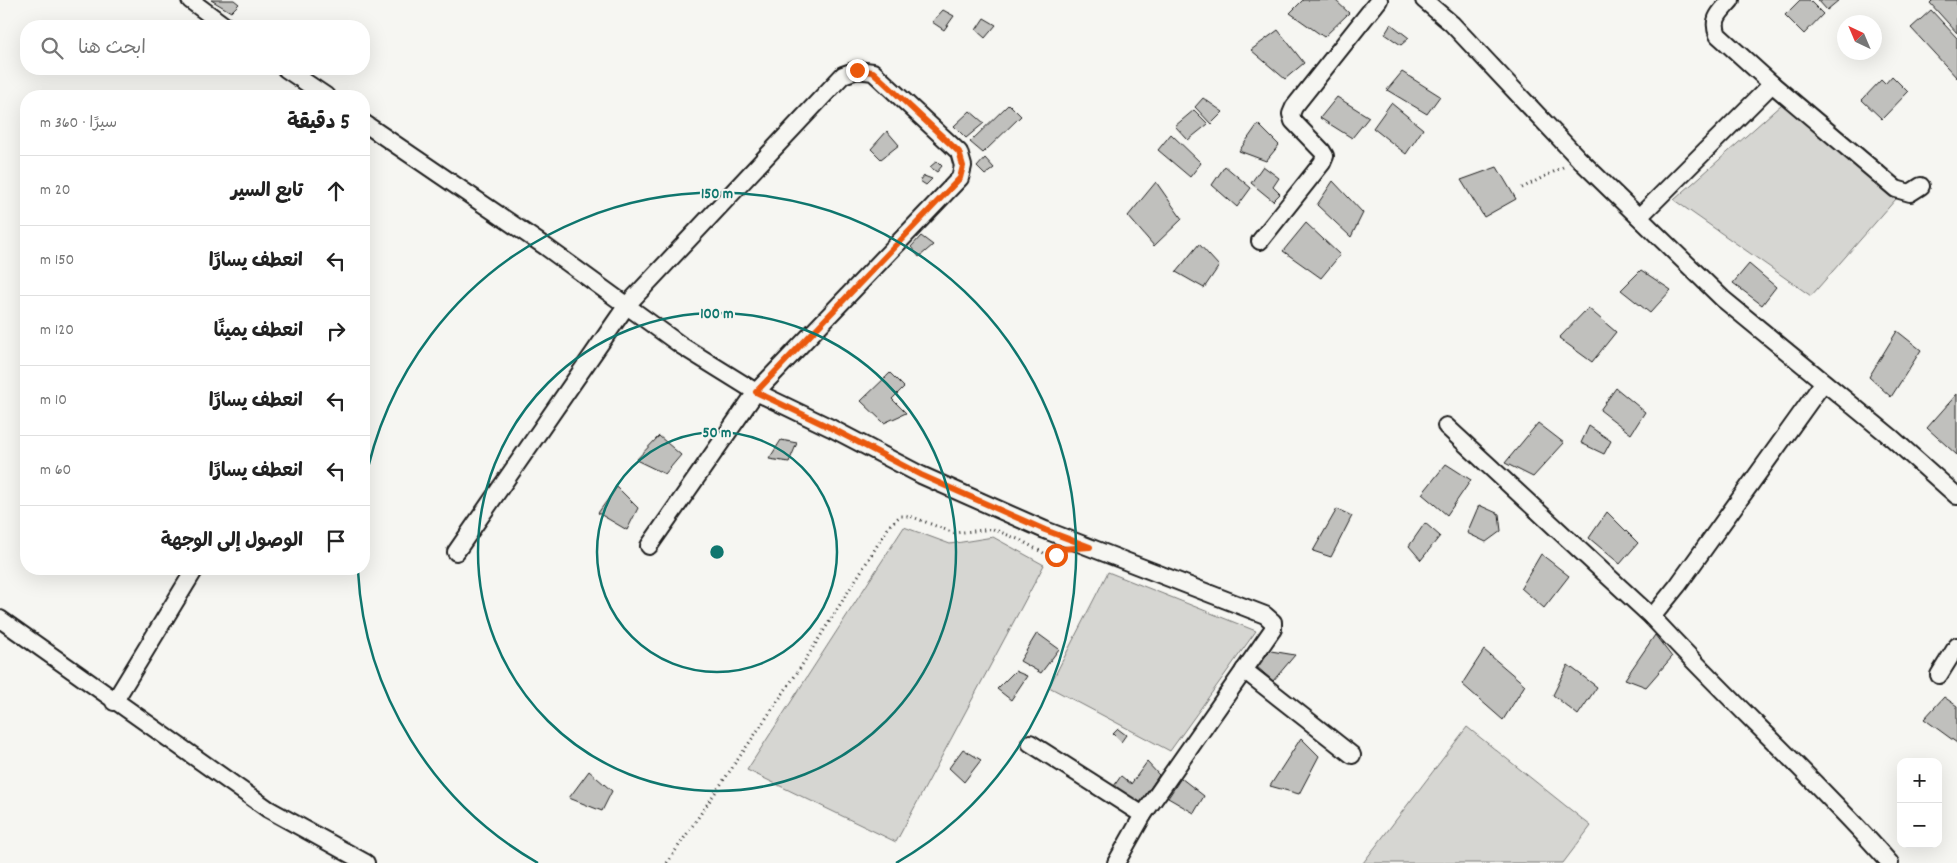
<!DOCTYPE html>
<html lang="ar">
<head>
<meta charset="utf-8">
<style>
	body { margin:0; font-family:Dekko,"Playpen Sans Arabic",sans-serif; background:#f2f2f2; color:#222; direction:rtl }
	.controls { position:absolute; right:15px; bottom:15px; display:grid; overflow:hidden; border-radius:10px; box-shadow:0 5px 20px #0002 }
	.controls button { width:45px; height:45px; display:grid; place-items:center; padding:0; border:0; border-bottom:1px solid #e0e0e0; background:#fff; color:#222; font:25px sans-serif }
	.compass { position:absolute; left:1837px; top:15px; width:45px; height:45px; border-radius:50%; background:#fff; box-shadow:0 5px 20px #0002; rotate:316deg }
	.stop { position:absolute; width:15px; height:15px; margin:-11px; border:4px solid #ea580c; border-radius:50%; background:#fff }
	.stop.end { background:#ea580c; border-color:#fff; box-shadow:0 1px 5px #0008 }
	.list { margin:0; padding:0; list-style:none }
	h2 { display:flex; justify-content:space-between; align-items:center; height:65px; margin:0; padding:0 20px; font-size:21px }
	h2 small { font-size:16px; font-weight:400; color:#767676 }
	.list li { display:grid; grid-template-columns:32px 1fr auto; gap:15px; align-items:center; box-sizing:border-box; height:70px; padding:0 20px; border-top:1px solid #e0e0e0 }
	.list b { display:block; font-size:19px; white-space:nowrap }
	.list em { font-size:16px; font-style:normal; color:#767676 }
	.icon { flex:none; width:28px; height:28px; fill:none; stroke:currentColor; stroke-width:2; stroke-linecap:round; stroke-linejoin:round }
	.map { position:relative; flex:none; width:1957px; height:863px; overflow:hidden; direction:ltr }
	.search { position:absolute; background:#fff; box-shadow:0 5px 20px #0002; left:20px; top:20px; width:350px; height:55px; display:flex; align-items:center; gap:12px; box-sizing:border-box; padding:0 18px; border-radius:20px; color:#767676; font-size:19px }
	.panel { position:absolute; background:#fff; box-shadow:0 5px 20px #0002; left:20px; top:90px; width:350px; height:485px; border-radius:20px; direction:rtl }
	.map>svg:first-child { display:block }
	.green { fill:#d6d6d2; stroke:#797977 }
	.building { fill:#c0c0bd; stroke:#1c1c1c }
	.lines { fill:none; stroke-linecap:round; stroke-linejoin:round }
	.street-casing { stroke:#1c1c1c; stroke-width:20 }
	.path { stroke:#1c1c1c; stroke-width:3; stroke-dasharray:1 4; stroke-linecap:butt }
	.street { stroke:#f6f6f2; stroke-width:16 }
	.route { stroke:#ea580c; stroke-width:6 }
	.ring { fill:none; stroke:#0f766e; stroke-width:2.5 }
	.centre { fill:#0f766e; stroke:#f6f6f2; stroke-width:2.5 }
	.ring-label { font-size:15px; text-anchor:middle; font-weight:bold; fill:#0f766e; stroke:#f6f6f2; stroke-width:4; stroke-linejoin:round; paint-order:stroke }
</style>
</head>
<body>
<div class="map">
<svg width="1957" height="863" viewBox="0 0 1957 863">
	<rect width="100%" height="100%" fill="#f6f6f2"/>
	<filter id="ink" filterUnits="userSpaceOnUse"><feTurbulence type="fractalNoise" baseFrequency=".02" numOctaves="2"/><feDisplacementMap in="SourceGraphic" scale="10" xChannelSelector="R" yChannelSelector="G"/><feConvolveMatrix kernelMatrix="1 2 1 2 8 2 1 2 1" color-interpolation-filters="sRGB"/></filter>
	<g filter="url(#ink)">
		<!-- green -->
		<g class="green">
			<path d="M1782,104L1896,199L1811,296L1674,200Z"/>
			<path d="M904,527L950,544L993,537L1044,565L896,842L747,770Z"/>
			<path d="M1108,572L1256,631L1170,751L1049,687Z"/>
			<path d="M1467,727L1591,826L1563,863H1363Z"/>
		</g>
		<!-- building -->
		<g class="building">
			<path d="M211,0H234L239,4L231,12Z"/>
			<path d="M1303,0H1335L1349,13L1324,37L1290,13Z"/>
			<path d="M1800,0H1809L1823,14L1804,34L1785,15Z"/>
			<path d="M1818,0H1839L1827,10Z"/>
			<path d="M1933,0H1957V33L1930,3Z"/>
			<path d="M943,10L954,16L944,30L932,22Z"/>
			<path d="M1931,10L1957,38V78L1911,28Z"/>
			<path d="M984,18L996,25L985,38L976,30Z"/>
			<path d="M1391,24L1409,38L1401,45L1385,34Z"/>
			<path d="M1278,30L1304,63L1285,79L1251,50Z"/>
			<path d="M1402,72L1440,96L1427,114L1387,90Z"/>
			<path d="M1892,76L1908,92L1882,119L1862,100L1881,80L1885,84Z"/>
			<path d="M1337,97L1369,117L1352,138L1320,118Z"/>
			<path d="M1203,98L1223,112L1211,124L1195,107Z"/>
			<path d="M1391,103L1423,129L1406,154L1373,128Z"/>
			<path d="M1009,104L1021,116L983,153L970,142Z"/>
			<path d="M1194,110L1208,124L1188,140L1175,126Z"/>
			<path d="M970,111L984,123L966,138L954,126Z"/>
			<path d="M1258,124L1279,145L1266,161L1239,151Z"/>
			<path d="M887,131L899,145L881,159L871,149Z"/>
			<path d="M1171,134L1201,163L1190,177L1158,150Z"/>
			<path d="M985,158L994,168L985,175L977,167Z"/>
			<path d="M937,161L942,166L937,172L930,167Z"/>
			<path d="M1225,166L1251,188L1237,207L1212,185Z"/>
			<path d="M1263,166L1279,178L1273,187L1280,194L1273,201L1251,183Z"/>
			<path d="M1497,167L1516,199L1484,217L1461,180Z"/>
			<path d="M924,176L932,179L926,185L920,181Z"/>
			<path d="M1333,181L1363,213L1351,237L1317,205Z"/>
			<path d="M1156,182L1182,219L1154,246L1128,216Z"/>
			<path d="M1306,223L1340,255L1321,278L1283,251Z"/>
			<path d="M921,236L933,245L919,257L911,247Z"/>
			<path d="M1199,244L1219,266L1204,288L1176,272Z"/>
			<path d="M1749,264L1776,287L1762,305L1733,283Z"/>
			<path d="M1641,270L1671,290L1650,313L1621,290Z"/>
			<path d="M1588,308L1616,332L1592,362L1559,338Z"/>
			<path d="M1897,331L1921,350L1891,397L1869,377Z"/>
			<path d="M890,373L904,387L892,399L906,413L884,423L861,401Z"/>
			<path d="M1616,388L1645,412L1631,434L1600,410Z"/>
			<path d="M1957,394V455L1927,428Z"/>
			<path d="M1538,423L1564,443L1533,477L1505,463Z"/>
			<path d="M1589,426L1611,441L1604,454L1581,443Z"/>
			<path d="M659,436L681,455L665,474L636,460Z"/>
			<path d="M781,440L797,443L789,462L769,459Z"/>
			<path d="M1446,464L1471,480L1447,515L1422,494Z"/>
			<path d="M617,487L638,508L627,530L598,513Z"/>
			<path d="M1479,505L1499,514L1501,531L1486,542L1467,533Z"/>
			<path d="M1337,509L1352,516L1331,557L1313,551Z"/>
			<path d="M1607,512L1638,543L1620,564L1589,538Z"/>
			<path d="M1425,523L1440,536L1421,560L1409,546Z"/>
			<path d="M1541,554L1569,576L1544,608L1521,588Z"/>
			<path d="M1037,633L1059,649L1041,673L1020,661Z"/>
			<path d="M1655,635L1672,657L1646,687L1625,679Z"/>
			<path d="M1484,650L1525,685L1503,720L1462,684Z"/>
			<path d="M1271,651L1295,655L1273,681L1256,666Z"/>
			<path d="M1568,665L1597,687L1578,715L1553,695Z"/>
			<path d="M1015,671L1027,676L1011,700L997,689Z"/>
			<path d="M1944,697L1957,706V743L1924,719Z"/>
			<path d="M1118,729L1126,735L1121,742L1113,734Z"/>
			<path d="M1301,738L1319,756L1299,794L1270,786Z"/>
			<path d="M963,749L981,760L964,782L949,768Z"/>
			<path d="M1147,762L1159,775L1140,804L1114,786L1121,776L1131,784Z"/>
			<path d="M589,771L612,791L602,811L569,798Z"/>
			<path d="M1181,778L1204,796L1194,813L1168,798Z"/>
		</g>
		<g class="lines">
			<defs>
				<g id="street">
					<path d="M190,0L225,26"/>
					<path d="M1424,0L1452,24L1579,159L1723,299L1892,438L1957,496"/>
					<path d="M1731,0C1721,12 1711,18 1718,35L1772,84L1896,189L1910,193L1921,186"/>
					<path d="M286,69L326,96"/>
					<path d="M364,123L546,247L682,346L756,392L831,428L921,475L1045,530L1265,615L1273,622V629L1143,815L1030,743"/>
					<path d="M1639,217L1772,84"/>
					<path d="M1260,241L1322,163L1325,156L1322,151L1293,121L1291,114L1294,107L1379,0"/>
					<path d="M1823,383L1678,585L1652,617C1729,701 1814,777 1890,863"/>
					<path d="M1446,426L1652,617"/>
					<path d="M456,552L627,305L843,75L857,70L873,72L959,152L963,166L960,178L756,392L649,546"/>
					<path d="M0,619L268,809L366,863"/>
					<path d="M1244,670L1352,755"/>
					<path d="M1939,675L1957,646"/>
					<path d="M114,702L195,569"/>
					<path d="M1116,863L1143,815"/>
				</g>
			</defs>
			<!-- street casing -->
			<use href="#street" class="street-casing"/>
			<!-- path -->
			<g class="path">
				<path d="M1522,188L1565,166"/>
				<path d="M667,863L799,670L890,525L900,516H910L954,533L993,529L1020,540L1051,557L1059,552"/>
			</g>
			<!-- street -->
			<use href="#street" class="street"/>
		</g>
	</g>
	<g class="lines" filter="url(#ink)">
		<!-- route -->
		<path class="route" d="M857,70L873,72L959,152L963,166L960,178L756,392L831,428L921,475L1045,530L1090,547L1061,549L1056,555"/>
	</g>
	<!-- distance rings -->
	<g class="ring">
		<circle cx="717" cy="552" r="120"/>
		<circle cx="717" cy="552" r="239"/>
		<path d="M538 863A359 359 0 0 1 358 571M364 487A359 359 0 1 1 896 863"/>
	</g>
	<circle cx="717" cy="552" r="8" class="centre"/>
	<g class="ring-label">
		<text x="717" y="198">150 m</text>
		<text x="717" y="318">100 m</text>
		<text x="717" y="437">50 m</text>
	</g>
</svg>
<div class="controls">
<button>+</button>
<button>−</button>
</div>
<svg class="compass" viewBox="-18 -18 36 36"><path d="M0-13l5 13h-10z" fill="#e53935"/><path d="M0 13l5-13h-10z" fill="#767676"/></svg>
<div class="stop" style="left:1056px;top:555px"></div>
<div class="stop end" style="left:857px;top:70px"></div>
<div class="search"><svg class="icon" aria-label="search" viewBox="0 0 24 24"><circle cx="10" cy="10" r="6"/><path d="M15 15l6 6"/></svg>ابحث هنا</div>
<section class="panel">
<h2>5 دقيقة<small>سيرًا · 360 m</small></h2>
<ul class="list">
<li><svg class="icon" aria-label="ahead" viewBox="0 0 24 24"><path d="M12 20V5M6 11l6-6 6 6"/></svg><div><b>تابع السير</b></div><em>20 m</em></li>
<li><svg class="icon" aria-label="left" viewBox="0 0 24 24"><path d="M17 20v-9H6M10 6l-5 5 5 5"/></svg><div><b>انعطف يسارًا</b></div><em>150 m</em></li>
<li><svg class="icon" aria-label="right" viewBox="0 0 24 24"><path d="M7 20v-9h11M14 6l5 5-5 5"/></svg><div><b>انعطف يمينًا</b></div><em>120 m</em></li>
<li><svg class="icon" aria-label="left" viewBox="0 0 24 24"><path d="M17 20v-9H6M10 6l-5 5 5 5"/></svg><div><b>انعطف يسارًا</b></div><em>10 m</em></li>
<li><svg class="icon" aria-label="left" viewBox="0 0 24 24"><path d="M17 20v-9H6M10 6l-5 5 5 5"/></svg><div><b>انعطف يسارًا</b></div><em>60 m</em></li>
<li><svg class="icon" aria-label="arrive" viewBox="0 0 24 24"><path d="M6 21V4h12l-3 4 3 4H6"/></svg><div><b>الوصول إلى الوجهة</b></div></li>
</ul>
</section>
</div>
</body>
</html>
